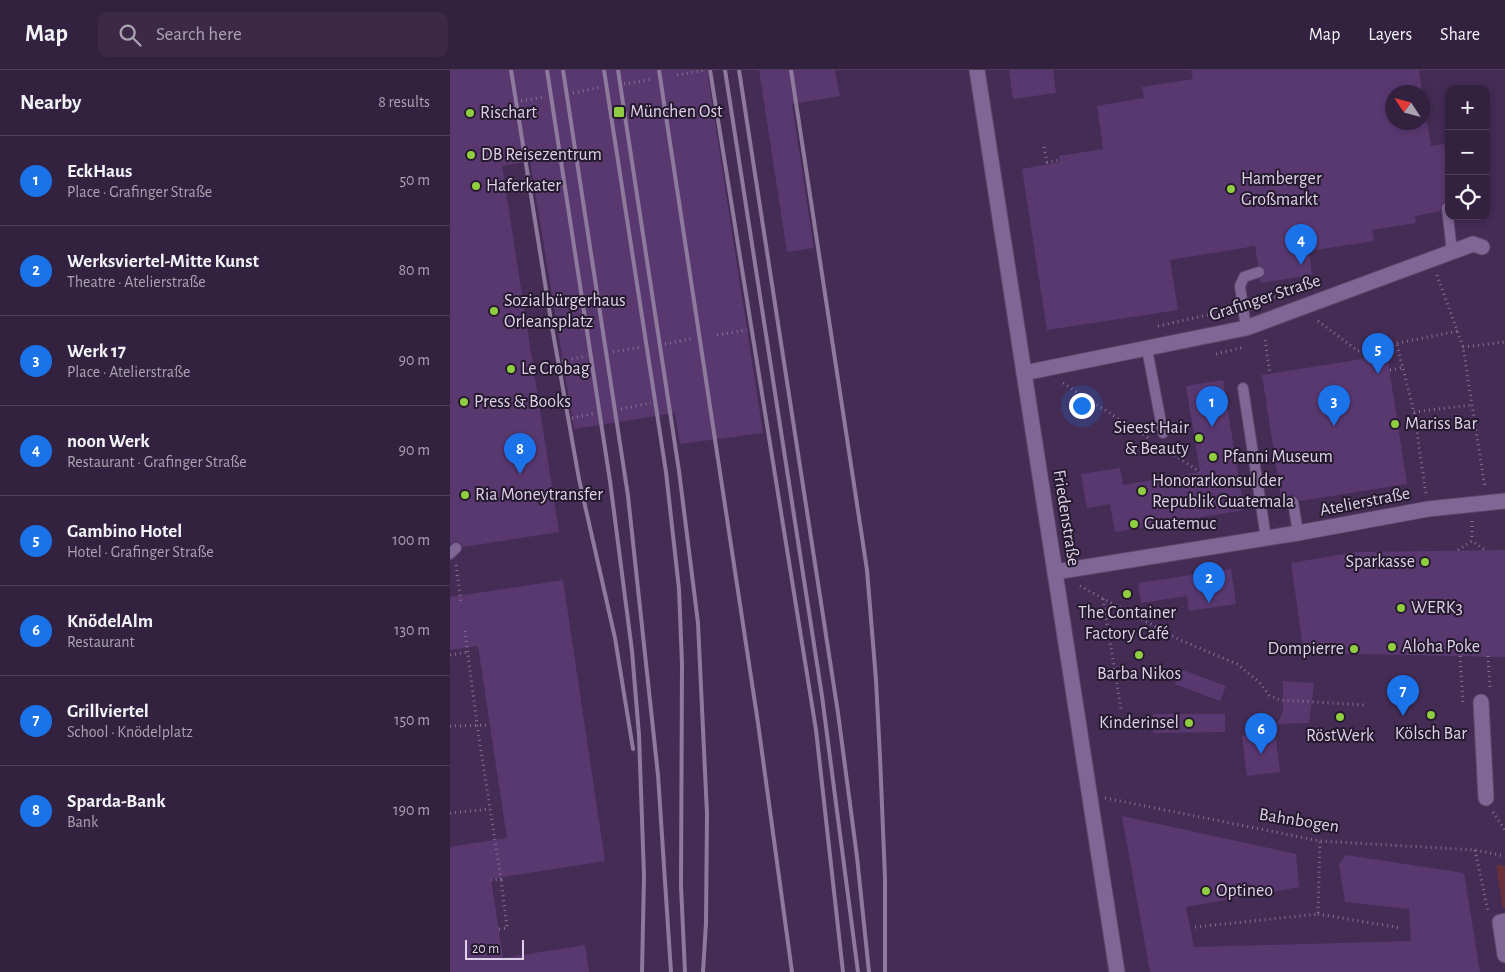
<!DOCTYPE html>
<html lang="en">
<head>
<meta charset="utf-8">
<style>
	body { margin:0; font-family:"Alegreya Sans",sans-serif; background:#3b2947; color:#f1f3f6 }
	.controls { position:absolute; right:15px; top:15px; display:grid; overflow:hidden; border-radius:10px; box-shadow:0 2px 8px #0003 }
	.controls button { width:45px; height:45px; display:grid; place-items:center; padding:0; border:0; border-bottom:1px solid #4e3e59; background:#332140; color:#f1f3f6; font:25px sans-serif }
	.compass { position:absolute; left:935px; top:15px; width:45px; height:45px; border-radius:50%; background:#332140; box-shadow:0 2px 8px #0003; rotate:306deg }
	.scale { position:absolute; left:15px; bottom:12px; width:59px; box-sizing:border-box; padding-left:5px; border:2px solid #ded0ea; border-top:0; font-size:14px; line-height:18px; white-space:nowrap; color:#ded0ea; -webkit-text-stroke:4px #251a2d; paint-order:stroke }
	.you { position:absolute; left:631px; top:335px; width:18px; height:18px; margin:-12px; border:4px solid #fff; border-radius:50%; background:#1a73e8; box-shadow:0 0 0 8px #1a73e833 }
	.badge { display:grid; place-items:center; width:32px; height:32px; border-radius:50%; background:#1a73e8; color:#fff; font-size:16px; font-weight:700 }
	.pin { position:absolute; translate:-50% -41px; filter:drop-shadow(0 1px 2px #0008) }
	.pin::after { content:''; position:absolute; top:26px; width:18px; height:15px; background:inherit; clip-path:polygon(0 0,100% 0,50% 100%) }
	.list { margin:0; padding:0; list-style:none }
	h2 { display:flex; justify-content:space-between; align-items:center; height:65px; margin:0; padding:0 20px; font-size:21px }
	h2 small { font-size:16px; font-weight:400; color:#a9a3b1 }
	.list li { display:grid; grid-template-columns:32px 1fr auto; gap:15px; align-items:center; box-sizing:border-box; height:90px; padding:0 20px; border-top:1px solid #4e3e59 }
	.list b { display:block; font-size:19px; white-space:nowrap }
	.list p { margin:0; font-size:16px; white-space:nowrap; color:#a9a3b1 }
	.list em { font-size:16px; font-style:normal; color:#a9a3b1 }
	.icon { flex:none; width:28px; height:28px; fill:none; stroke:currentColor; stroke-width:2; stroke-linecap:round; stroke-linejoin:round }
	.map { position:relative; flex:none; width:1055px; height:902px; overflow:hidden }
	header { display:flex; align-items:center; gap:30px; box-sizing:border-box; height:70px; padding:0 25px; background:#332140; border-bottom:1px solid #4e3e59 }
	header strong { font-size:24px }
	nav { display:flex; gap:28px; margin-inline-start:auto; font-size:18px }
	.search { width:350px; height:45px; background:#3b2947; display:flex; align-items:center; gap:12px; box-sizing:border-box; padding:0 18px; border-radius:10px; color:#a9a3b1; font-size:19px }
	main { display:flex }
	aside { flex:1; background:#332140 }
	.map>svg:first-child { display:block }
	.green { fill:#692f3a }
	.building { fill:#593870 }
	.lines { fill:none; stroke-linecap:round; stroke-linejoin:round }
	.service-casing { stroke:#5c476b; stroke-width:12 }
	.pedestrian-casing { stroke:#5c476b; stroke-width:17 }
	.minor-casing { stroke:#5c476b; stroke-width:17 }
	.tertiary-casing { stroke:#5c476b; stroke-width:17 }
	.path { stroke:#857194; stroke-width:3; stroke-dasharray:1 4; stroke-linecap:butt }
	.service { stroke:#806694; stroke-width:10 }
	.pedestrian { stroke:#806694; stroke-width:15 }
	.minor { stroke:#806694; stroke-width:15 }
	.tertiary { stroke:#806694; stroke-width:15 }
	.rail { stroke:#8d7a9c; stroke-width:4 }
	.poi-dot { fill:#90cd41; stroke:#251a2d; stroke-width:2 }
	.labels { text-anchor:middle; dominant-baseline:central; stroke-width:4; stroke-linejoin:round; paint-order:stroke }
	.poi-label { font-size:18px; fill:#ded0ea; stroke:#251a2d; text-anchor:start }
	.street-label { font-size:18px; fill:#ded0ea; stroke:#251a2d }
</style>
</head>
<body>
<header>
<strong>Map</strong>
<div class="search"><svg class="icon" aria-label="search" viewBox="0 0 24 24"><circle cx="10" cy="10" r="6"/><path d="M15 15l6 6"/></svg>Search here</div>
<nav><a>Map</a><a>Layers</a><a>Share</a></nav>
</header>
<main>
<aside>
<h2>Nearby<small>8 results</small></h2>
<ul class="list">
<li><span class="badge">1</span><div><b>EckHaus</b><p>Place · Grafinger Straße</p></div><em>50 m</em></li>
<li><span class="badge">2</span><div><b>Werksviertel-Mitte Kunst</b><p>Theatre · Atelierstraße</p></div><em>80 m</em></li>
<li><span class="badge">3</span><div><b>Werk 17</b><p>Place · Atelierstraße</p></div><em>90 m</em></li>
<li><span class="badge">4</span><div><b>noon Werk</b><p>Restaurant · Grafinger Straße</p></div><em>90 m</em></li>
<li><span class="badge">5</span><div><b>Gambino Hotel</b><p>Hotel · Grafinger Straße</p></div><em>100 m</em></li>
<li><span class="badge">6</span><div><b>KnödelAlm</b><p>Restaurant</p></div><em>130 m</em></li>
<li><span class="badge">7</span><div><b>Grillviertel</b><p>School · Knödelplatz</p></div><em>150 m</em></li>
<li><span class="badge">8</span><div><b>Sparda-Bank</b><p>Bank</p></div><em>190 m</em></li>
</ul>
</aside>
<div class="map">
<svg width="1055" height="902" viewBox="0 0 1055 902">
	<rect width="100%" height="100%" fill="#442c55"/>
	<!-- green -->
	<path class="green" d="M1046,795L1055,796V838H1053Z"/>
	<!-- building -->
	<g class="building">
		<path d="M0,0H257L313,363L230,374L225,343L124,359L80,91L52,96L109,462L13,477L7,471L0,474Z"/>
		<path d="M309,0H385L390,26L342,34L364,178L337,182Z"/>
		<path d="M559,0H603L606,23L563,29Z"/>
		<path d="M741,0H969L972,22H942V52H977L981,76L994,74L999,106V131L993,133L990,141L965,146L966,153L922,160L924,171L859,181L862,205L811,213L810,209L814,206L816,200L808,195L805,176L720,190L728,240L597,260L572,99L610,92L609,86L653,79L647,36L694,28L692,17L743,9Z"/>
		<path d="M937,285L957,414L850,431L846,426L841,425L837,429L836,433L832,434L812,305Z"/>
		<path d="M773,310L794,440L665,462L660,434L637,438L631,404L670,398L673,415L750,402L736,316Z"/>
		<path d="M1055,480V587L854,583L841,493L907,482Z"/>
		<path d="M781,499L786,534L739,541L737,526L691,533L688,513Z"/>
		<path d="M113,510L155,791L41,809L53,888L135,875L139,902H0V777L57,768L28,576L0,580V527Z"/>
		<path d="M730,599L776,616L770,631L725,614Z"/>
		<path d="M833,611L864,613L859,653L827,654L833,642Z"/>
		<path d="M703,644H775V662L703,663Z"/>
		<path d="M825,662L830,702L797,706L792,666Z"/>
		<path d="M672,746L846,784L849,817L736,837L744,877L961,871L959,839L895,832L889,794L896,785L1014,803L1030,902H700Z"/>
	</g>
	<g class="lines">
		<defs>
			<g id="service">
				<path d="M997,138L1002,182"/>
				<path d="M796,258L790,216L794,207L809,202"/>
				<path d="M697,279L713,363"/>
				<path d="M793,318L816,468"/>
				<path d="M843,432L848,463"/>
				<path d="M0,484L6,478"/>
			</g>
			<path id="pedestrian" d="M1031,632L1036,728"/>
			<g id="minor">
				<path d="M574,303L796,258L1023,174L1032,177"/>
				<path d="M605,502L848,463L978,439L1055,431"/>
				<path d="M1055,851L1050,852L1055,885"/>
			</g>
			<path id="tertiary" d="M527,0L667,902"/>
		</defs>
		<!-- service casing -->
		<use href="#service" class="service-casing"/>
		<!-- pedestrian casing -->
		<use href="#pedestrian" class="pedestrian-casing"/>
		<!-- minor casing -->
		<use href="#minor" class="minor-casing"/>
		<!-- tertiary casing -->
		<use href="#tertiary" class="tertiary-casing"/>
		<!-- path -->
		<g class="path">
			<path d="M227,5L255,0"/>
			<path d="M174,14L203,9"/>
			<path d="M123,23L151,17"/>
			<path d="M71,31L96,27"/>
			<path d="M594,77L597,92L610,90"/>
			<path d="M987,205L1013,277L1035,418"/>
			<path d="M805,233L837,223"/>
			<path d="M868,251L908,281L1008,261"/>
			<path d="M708,256L780,240"/>
			<path d="M267,265L297,260"/>
			<path d="M815,270L820,304"/>
			<path d="M215,274L244,268"/>
			<path d="M947,275L964,342L976,424"/>
			<path d="M1013,277L1055,272"/>
			<path d="M163,282L192,277"/>
			<path d="M766,284L794,277"/>
			<path d="M112,291L137,286"/>
			<path d="M940,300L951,298"/>
			<path d="M613,313L700,369"/>
			<path d="M171,339L201,333"/>
			<path d="M964,342L1021,335"/>
			<path d="M122,348L146,343"/>
			<path d="M712,377L750,402"/>
			<path d="M1022,451V471"/>
			<path d="M1008,480L1022,471L1035,480"/>
			<path d="M6,495L11,532"/>
			<path d="M630,516L730,570L787,594L809,612L819,625L830,630L915,635"/>
			<path d="M653,529L671,639"/>
			<path d="M15,561L27,655L51,809L41,810"/>
			<path d="M0,585L18,582"/>
			<path d="M1010,586L1013,633"/>
			<path d="M1038,586L1040,618"/>
			<path d="M0,656L40,655"/>
			<path d="M655,728L870,771L1025,780L1055,786"/>
			<path d="M1043,742L1055,760"/>
			<path d="M0,743L40,739"/>
			<path d="M1025,780L1038,841"/>
			<path d="M868,844L951,858"/>
			<path d="M745,857L868,844L870,771"/>
			<path d="M49,859L57,858L51,809"/>
		</g>
		<!-- service -->
		<use href="#service" class="service"/>
		<!-- pedestrian -->
		<use href="#pedestrian" class="pedestrian"/>
		<!-- minor -->
		<use href="#minor" class="minor"/>
		<!-- tertiary -->
		<use href="#tertiary" class="tertiary"/>
		<!-- rail -->
		<g class="rail">
			<path d="M61,0L102,257L129,409L165,568L183,679"/>
			<path d="M97,0L160,411L182,581L189,665L194,806L192,902"/>
			<path d="M113,0L178,426L208,705L221,902"/>
			<path d="M154,0L216,402L229,519L232,594L231,816L235,902"/>
			<path d="M168,0L229,401L248,553L257,744L256,853L253,902"/>
			<path d="M209,0L308,653L342,902"/>
			<path d="M260,0L366,660L393,902"/>
			<path d="M275,0L372,626L408,902"/>
			<path d="M289,0L388,643L407,787L419,902"/>
			<path d="M341,0L417,500L426,610L430,687L435,808V902"/>
		</g>
	</g>
	<!-- markers -->
	<g class="poi-dot">
		<rect x="163" y="36" width="12" height="12" rx="2.5"/>
		<circle cx="20" cy="43" r="5"/>
		<circle cx="21" cy="85" r="5"/>
		<circle cx="26" cy="116" r="5"/>
		<circle cx="781" cy="119" r="5"/>
		<circle cx="44" cy="241" r="5"/>
		<circle cx="61" cy="299" r="5"/>
		<circle cx="14" cy="332" r="5"/>
		<circle cx="945" cy="354" r="5"/>
		<circle cx="749" cy="368" r="5"/>
		<circle cx="763" cy="387" r="5"/>
		<circle cx="692" cy="421" r="5"/>
		<circle cx="15" cy="425" r="5"/>
		<circle cx="684" cy="454" r="5"/>
		<circle cx="975" cy="492" r="5"/>
		<circle cx="677" cy="524" r="5"/>
		<circle cx="951" cy="538" r="5"/>
		<circle cx="942" cy="577" r="5"/>
		<circle cx="904" cy="579" r="5"/>
		<circle cx="689" cy="585" r="5"/>
		<circle cx="981" cy="645" r="5"/>
		<circle cx="890" cy="647" r="5"/>
		<circle cx="739" cy="653" r="5"/>
		<circle cx="756" cy="821" r="5"/>
	</g>
	<g class="labels">
		<!-- poi labels -->
		<g class="poi-label">
			<text x="180" y="42">München Ost</text>
			<text x="30" y="43">Rischart</text>
			<text x="31" y="85">DB Reisezentrum</text>
			<text x="791" y="109">Hamberger<tspan x="791" dy="21">Großmarkt</tspan></text>
			<text x="36" y="116">Haferkater</text>
			<text x="54" y="231">Sozialbürgerhaus<tspan x="54" dy="21">Orleansplatz</tspan></text>
			<text x="71" y="299">Le Crobag</text>
			<text x="24" y="332">Press &amp; Books</text>
			<text x="955" y="354">Mariss Bar</text>
			<text x="739" y="358" text-anchor="end">Sieest Hair<tspan x="739" dy="21">&amp; Beauty</tspan></text>
			<text x="773" y="387">Pfanni Museum</text>
			<text x="702" y="411">Honorarkonsul der<tspan x="702" dy="21">Republik Guatemala</tspan></text>
			<text x="25" y="425">Ria Moneytransfer</text>
			<text x="694" y="454">Guatemuc</text>
			<text x="965" y="492" text-anchor="end">Sparkasse</text>
			<text x="961" y="538">WERK3</text>
			<text x="677" y="543" text-anchor="middle">The Container<tspan x="677" dy="21">Factory Café</tspan></text>
			<text x="952" y="577">Aloha Poke</text>
			<text x="894" y="579" text-anchor="end">Dompierre</text>
			<text x="689" y="604" text-anchor="middle">Barba Nikos</text>
			<text x="729" y="653" text-anchor="end">Kinderinsel</text>
			<text x="981" y="664" text-anchor="middle">Kölsch Bar</text>
			<text x="890" y="666" text-anchor="middle">RöstWerk</text>
			<text x="766" y="821">Optineo</text>
		</g>
		<!-- street labels -->
		<g class="street-label">
			<text transform="translate(815 228) rotate(-18)">Grafinger Straße</text>
			<text transform="translate(915 432) rotate(-11)">Atelierstraße</text>
			<text transform="translate(616 448) rotate(81)">Friedenstraße</text>
			<text transform="translate(849 751) rotate(9)">Bahnbogen</text>
		</g>
	</g>
</svg>
<div class="controls">
<button>+</button>
<button>−</button>
<button><svg class="icon" aria-label="locate" viewBox="0 0 24 24"><circle cx="12" cy="12" r="6"/><path d="M12 2v4M12 18v4M2 12h4M18 12h4"/></svg></button>
</div>
<svg class="compass" viewBox="-18 -18 36 36"><path d="M0-13l5 13h-10z" fill="#e53935"/><path d="M0 13l5-13h-10z" fill="#a9a3b1"/></svg>
<div class="scale">20 m</div>
<div class="you"></div>
<div class="pin badge" style="left:762px;top:357px">1</div>
<div class="pin badge" style="left:759px;top:533px">2</div>
<div class="pin badge" style="left:884px;top:356px">3</div>
<div class="pin badge" style="left:851px;top:195px">4</div>
<div class="pin badge" style="left:928px;top:304px">5</div>
<div class="pin badge" style="left:811px;top:684px">6</div>
<div class="pin badge" style="left:953px;top:646px">7</div>
<div class="pin badge" style="left:70px;top:404px">8</div>
</div>
</main>
</body>
</html>
